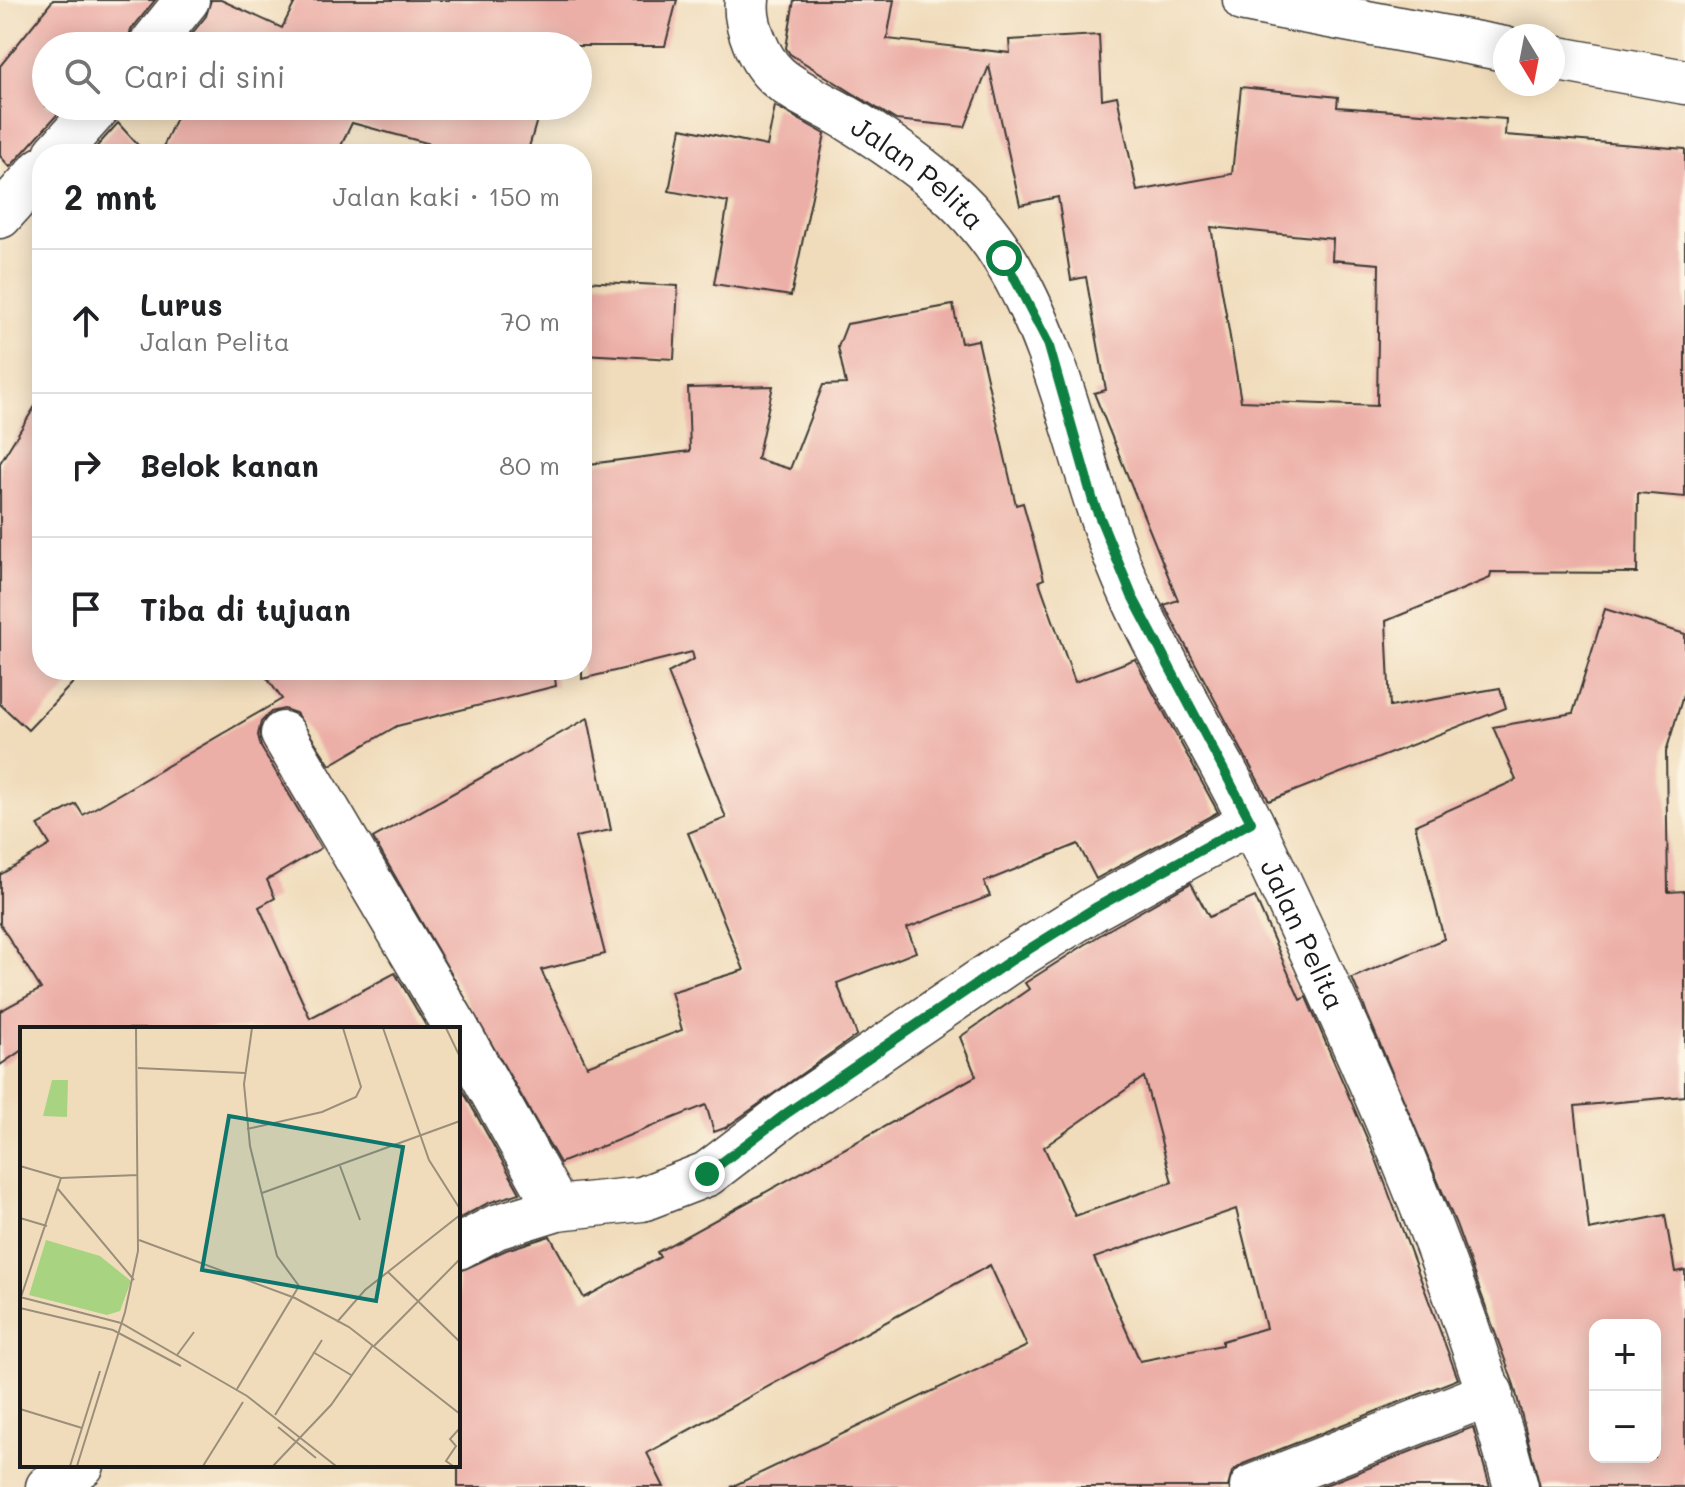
<!DOCTYPE html>
<html lang="id">
<head>
<meta charset="utf-8">
<style>
	body { margin:0; font-family:Mali,sans-serif; background:#f6f6f6; color:#202124 }
	.controls { position:absolute; right:24px; bottom:24px; display:grid; overflow:hidden; border-radius:16px; box-shadow:0 4px 20px #0003 }
	.controls button { width:72px; height:72px; display:grid; place-items:center; padding:0; border:0; border-bottom:2px solid #e0e0e0; background:#fff; color:#202124; font:40px sans-serif }
	.compass { position:absolute; left:1493px; top:24px; width:72px; height:72px; border-radius:50%; background:#fff; box-shadow:0 4px 20px #0003; rotate:170deg }
	.stop { position:absolute; width:24px; height:24px; margin:-18px; border:6px solid #0b8043; border-radius:50%; background:#fff }
	.stop.end { background:#0b8043; border-color:#fff; box-shadow:0 2px 8px #0008 }
	.list { margin:0; padding:0; list-style:none }
	h2 { display:flex; justify-content:space-between; align-items:center; height:104px; margin:0; padding:0 32px; font-size:34px }
	h2 small { font-size:26px; font-weight:400; color:#757577 }
	.list li { display:grid; grid-template-columns:52px 1fr auto; gap:24px; align-items:center; box-sizing:border-box; height:144px; padding:0 32px; border-top:2px solid #e0e0e0 }
	.list b { display:block; font-size:30px; white-space:nowrap }
	.list p { margin:0; font-size:26px; white-space:nowrap; color:#757577 }
	.list em { font-size:26px; font-style:normal; color:#757577 }
	.icon { flex:none; width:44px; height:44px; fill:none; stroke:currentColor; stroke-width:2; stroke-linecap:round; stroke-linejoin:round }
	.map { position:relative; flex:none; width:1685px; height:1487px; overflow:hidden }
	.search { position:absolute; background:#fff; box-shadow:0 4px 20px #0003; left:32px; top:32px; width:560px; height:88px; display:flex; align-items:center; gap:20px; box-sizing:border-box; padding:0 28px; border-radius:44px; color:#757577; font-size:30px }
	.panel { position:absolute; background:#fff; box-shadow:0 4px 20px #0003; left:32px; top:144px; width:560px; height:536px; border-radius:32px }
	.map>svg:first-child { display:block }
	.building { fill:#ecafa7; fill-rule:evenodd }
	.lines { fill:none; stroke-linecap:round; stroke-linejoin:round }
	.minor-casing { stroke:#3c3934; stroke-width:47 }
	.minor { stroke:#fff; stroke-width:44 }
	.route { stroke:#0b8043; stroke-width:10 }
	.labels { text-anchor:middle; dominant-baseline:central; stroke-width:7; stroke-linejoin:round; paint-order:stroke }
	.street-label { font-size:28px; fill:#1c1c1c; stroke:#fcf5e5 }
	.inset-road { fill:none; stroke:#9b8f7b; stroke-width:2 }
	.view { fill:#0f766e; fill-opacity:0.15; stroke:#0f766e; stroke-width:4 }
	.inset-edge { fill:none; stroke:#1c1c1c; stroke-width:4 }
</style>
</head>
<body>
<div class="map">
<svg width="1685" height="1487" viewBox="0 0 1685 1487">
	<rect width="100%" height="100%" fill="#fcf5e5"/>
	<filter id="ink" filterUnits="userSpaceOnUse"><feTurbulence type="fractalNoise" baseFrequency=".0125" numOctaves="2"/><feDisplacementMap in="SourceGraphic" scale="16" xChannelSelector="R" yChannelSelector="G"/><feConvolveMatrix kernelMatrix="1 2 1 2 8 2 1 2 1" color-interpolation-filters="sRGB"/></filter>
	<filter id="wash" filterUnits="userSpaceOnUse"><feTurbulence type="fractalNoise" baseFrequency=".006" numOctaves="4" result="noise"/><feDisplacementMap in="SourceGraphic" scale="32" xChannelSelector="R" yChannelSelector="G"/><feGaussianBlur stdDeviation="1.8" result="paint"/><feColorMatrix in="noise" values="0 0 0 0 0 0 0 0 0 0 0 0 0 0 0 0 0 1.4 0 .05"/><feComposite in="paint" operator="in"/></filter>
	<g filter="url(#wash)">
		<rect width="100%" height="100%" fill="#f0dcbb"/>
		<g id="blocks">
			<!-- building -->
			<g class="building">
				<path d="M53,0H155L131,30L126,46H46V106H65L10,167L0,156V66Z"/>
				<path d="M211,0H221L282,28L296,0H677L665,46H182L206,16Z"/>
				<path d="M794,0H894L887,39L1010,53L1009,40L1099,35L1102,99L1117,96L1137,191L1232,174L1241,87L1338,97L1337,107L1506,119L1505,135L1685,149V497L1638,493L1637,573L1491,572L1490,578L1386,621L1390,707L1500,688L1506,708L1269,801L1164,605L1178,600L1094,393L1106,390L1086,277L1071,280L1058,197L1020,205L989,66L965,127L896,120L790,54L786,48ZM1211,227L1333,239L1332,260L1379,264L1377,406L1241,401Z"/>
				<path d="M181,106H541L527,154H468L352,123L337,154H160Z"/>
				<path d="M775,106L825,134L791,296L714,284L728,202L669,191L681,128L767,146Z"/>
				<path d="M118,123L146,154H90Z"/>
				<path d="M582,281L678,286L674,359L582,354Z"/>
				<path d="M953,305L961,343L978,340L1016,505L1023,503L1044,579L1039,581L1075,682L1135,659L1218,812L1096,879L1078,844L984,882L990,896L907,928L916,952L837,983L857,1035L725,1128L714,1132L706,1105L560,1163L373,838L588,718L611,830L575,837L605,954L541,970L587,1066L682,1030L671,992L744,970L688,833L726,818L668,673L694,659L692,652L582,679V465L690,451L688,388L773,386L757,459L790,469L823,385L846,384L838,347L847,324Z"/>
				<path d="M42,395V670H85L28,730L0,704V463Z"/>
				<path d="M1605,609L1685,634V689L1666,752L1668,892L1685,891V1096L1575,1106L1589,1230L1665,1215L1675,1272L1685,1270V1487H1540L1514,1385L1456,1224L1352,978L1444,939L1415,825L1516,780L1493,727L1573,713ZM1595,1325H1655V1457H1595Z"/>
				<path d="M261,670H554L556,686L397,726L330,765L296,713L284,709L271,712L261,722L258,735L261,747L321,848L267,880L275,898L259,907L310,1018L395,973L428,1029H22V1050L0,1065V1011L41,989L0,924V875L50,845L38,825L76,804L83,815L282,699Z"/>
				<path d="M1191,883L1209,917L1255,897L1300,1000L1306,997L1376,1159L1458,1379L1243,1464L1232,1472L1228,1487H731L1027,1346L990,1265L647,1453L664,1487H458V1272L506,1250L550,1236L584,1298L660,1257L657,1252L976,1076L960,1037L1029,989L1025,983L1108,930ZM1144,1077L1172,1182L1075,1216L1044,1147ZM1236,1209L1266,1328L1222,1341V1345L1140,1361L1094,1258Z"/>
				<path d="M458,1082L520,1193L488,1203L458,1219Z"/>
				<path d="M1473,1427L1490,1487H1320Z"/>
			</g>
		</g>
	</g>
	<g filter="url(#ink)">
		<use href="#blocks" fill-opacity="0" stroke="#3c3934" stroke-width="2"/>
		<g class="lines">
			<defs>
				<g id="minor">
					<path id="s1" d="M747,0C744,24 759,61 778,77C799,95 829,106 852,121C909,157 969,200 1004,258C1068,361 1081,486 1132,595C1167,673 1214,746 1252,824C1354,1038 1455,1258 1516,1487"/>
					<path d="M1245,0L1505,49"/>
					<path d="M150,46L187,0"/>
					<path d="M1553,58L1685,82"/>
					<path d="M56,154L99,106"/>
					<path d="M0,216L42,169"/>
					<path d="M283,734L457,1029"/>
					<path d="M458,1031L557,1208"/>
					<path d="M458,1247L496,1227L557,1208L642,1199L707,1174L787,1113L1010,961L1095,908L1251,822"/>
					<path d="M48,1487L82,1465"/>
					<path d="M1252,1487L1491,1393"/>
				</g>
			</defs>
			<!-- minor casing -->
			<use href="#minor" class="minor-casing"/>
			<!-- minor -->
			<use href="#minor" class="minor"/>
		</g>
	</g>
	<g class="lines" filter="url(#ink)">
		<!-- route -->
		<path class="route" d="M707,1174L787,1113L1010,961L1095,908L1251,822L1132,596L1093,501L1048,343L1004,258"/>
	</g>
	<g class="labels">
		<!-- street labels -->
		<g class="street-label">
			<text stroke="none"><textPath href="#s1" startOffset="256">Jalan Pelita</textPath></text>
			<text stroke="none"><textPath href="#s1" startOffset="1120">Jalan Pelita</textPath></text>
		</g>
	</g>
	<!-- overview -->
	<g transform="translate(20 1027)">
		<rect width="440" height="440" fill="#f0dcbb"/>
		<path d="M32,53H48L47,90L23,89ZM26,213L80,229L111,254L100,284L87,288L9,268Z" fill="#a8d481"/>
		<path class="inset-road" d="M363,1L409,133L440,182M426,1L440,30M118,41L225,46M227,102L302,85L336,70L341,60L323,1M0,139L41,151M320,139L340,193M38,162L114,253M242,166L440,94M0,191L27,199M119,213L275,271L329,300L440,387M368,245L440,315M0,270L101,296L227,369L316,439M0,273L41,151L118,148M0,281L93,303L161,339M317,295L345,263L440,188M354,319L440,232M293,325L331,348M157,328L174,305M217,362L279,259L257,229L230,119L224,57L232,1M0,382L62,401M255,388L302,313M258,400L296,431M50,439L80,344M57,439L105,285L118,224L116,1M183,439L223,375M253,439L311,378L353,318M433,439L426,434L436,419L430,412L440,401"/>
		<path class="view" d="M209,89L383,120L356,274L182,243Z"/>
		<rect width="440" height="440" class="inset-edge"/>
	</g>
</svg>
<div class="controls">
<button>+</button>
<button>−</button>
</div>
<svg class="compass" viewBox="-18 -18 36 36"><path d="M0-13l5 13h-10z" fill="#e53935"/><path d="M0 13l5-13h-10z" fill="#757577"/></svg>
<div class="stop" style="left:1004px;top:258px"></div>
<div class="stop end" style="left:707px;top:1174px"></div>
<div class="search"><svg class="icon" aria-label="search" viewBox="0 0 24 24"><circle cx="10" cy="10" r="6"/><path d="M15 15l6 6"/></svg>Cari di sini</div>
<section class="panel">
<h2>2 mnt<small>Jalan kaki · 150 m</small></h2>
<ul class="list">
<li><svg class="icon" aria-label="ahead" viewBox="0 0 24 24"><path d="M12 20V5M6 11l6-6 6 6"/></svg><div><b>Lurus</b><p>Jalan Pelita</p></div><em>70 m</em></li>
<li><svg class="icon" aria-label="right" viewBox="0 0 24 24"><path d="M7 20v-9h11M14 6l5 5-5 5"/></svg><div><b>Belok kanan</b></div><em>80 m</em></li>
<li><svg class="icon" aria-label="arrive" viewBox="0 0 24 24"><path d="M6 21V4h12l-3 4 3 4H6"/></svg><div><b>Tiba di tujuan</b></div></li>
</ul>
</section>
</div>
</body>
</html>
